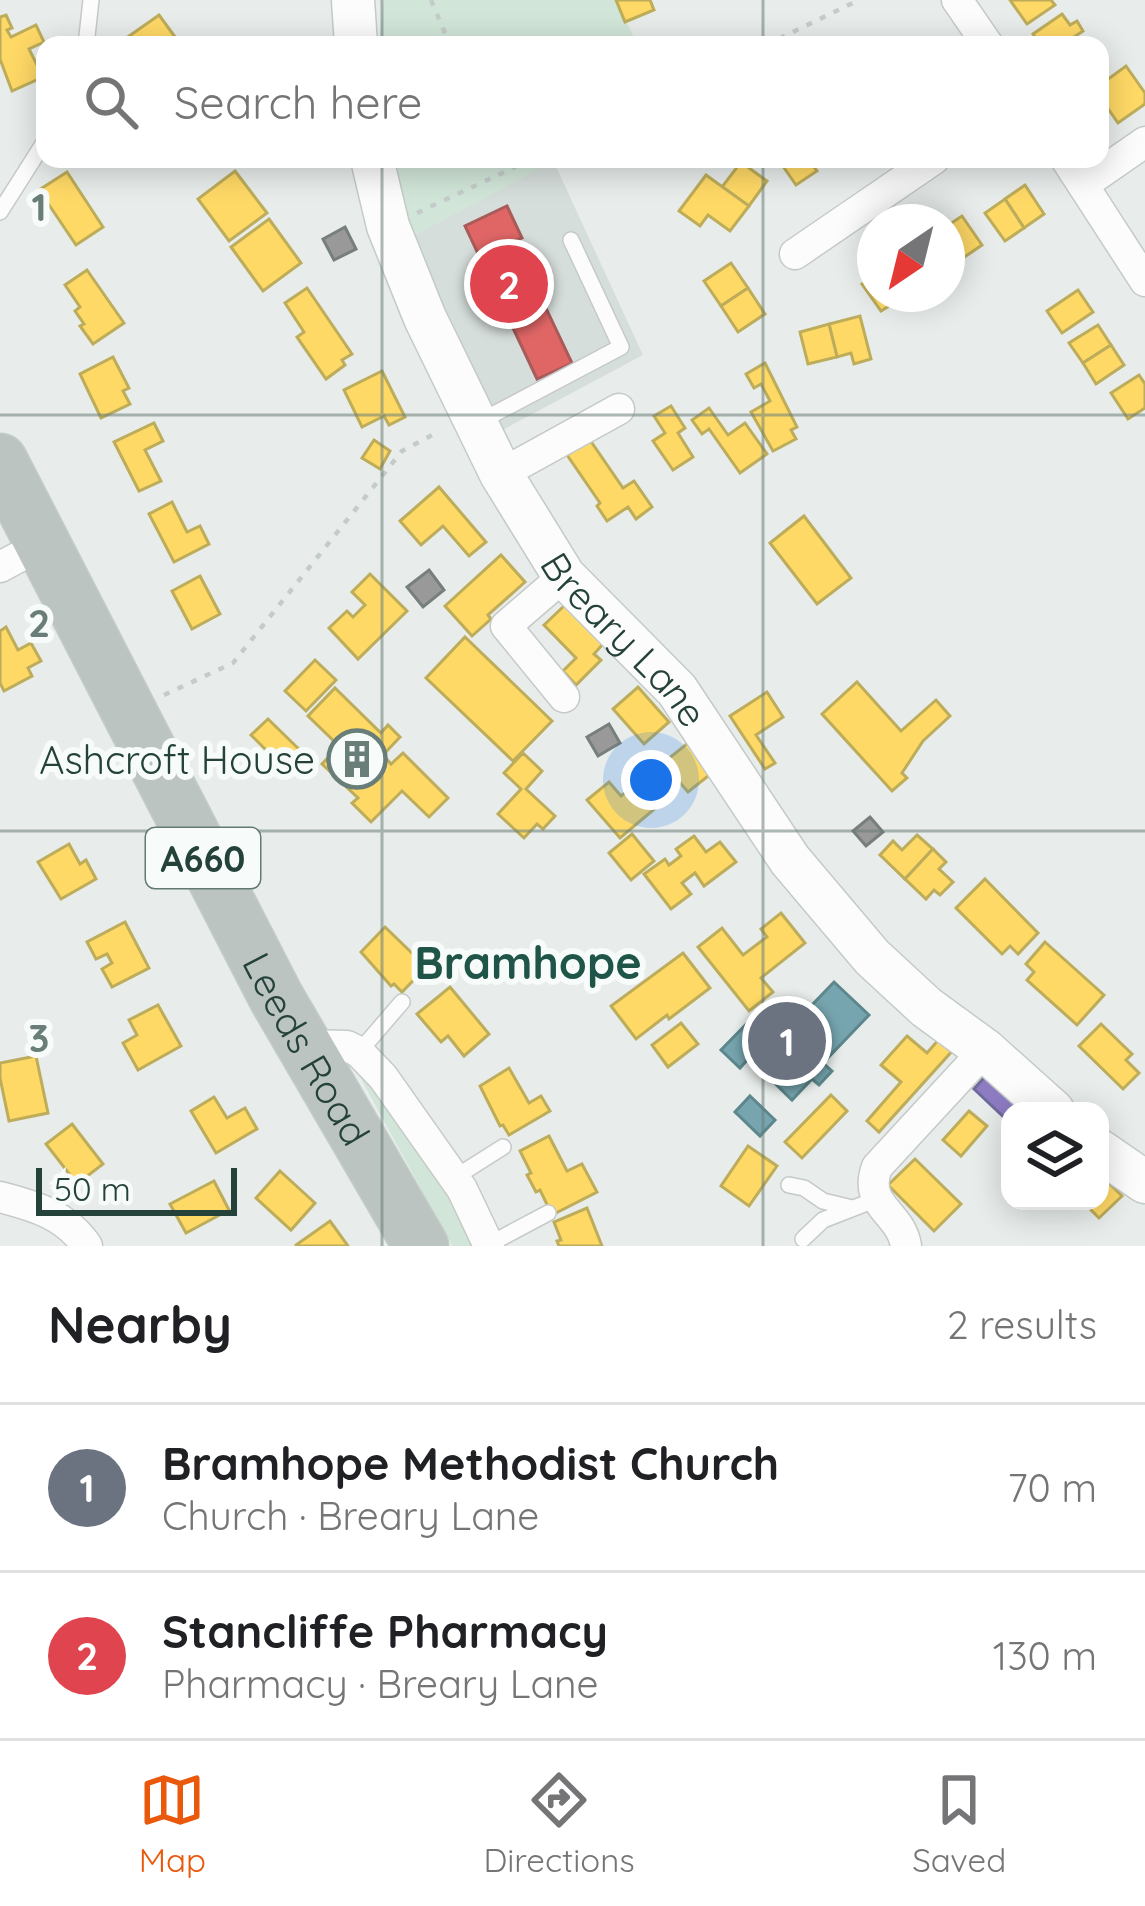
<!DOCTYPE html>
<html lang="en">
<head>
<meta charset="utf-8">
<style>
	body { margin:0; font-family:Quicksand,sans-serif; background:#f6f6f6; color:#202124 }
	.controls { position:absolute; right:36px; bottom:36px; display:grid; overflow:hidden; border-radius:24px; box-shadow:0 6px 30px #0003 }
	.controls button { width:108px; height:108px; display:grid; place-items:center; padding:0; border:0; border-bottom:3px solid #e0e0e0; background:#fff; color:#202124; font:60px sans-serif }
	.compass { position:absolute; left:857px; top:204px; width:108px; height:108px; border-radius:50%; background:#fff; box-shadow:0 6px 30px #0003; rotate:215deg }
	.scale { position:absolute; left:36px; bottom:30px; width:201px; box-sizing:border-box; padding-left:12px; border:6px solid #24423a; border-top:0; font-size:33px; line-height:42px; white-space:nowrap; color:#24423a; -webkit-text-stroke:9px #f7fbf9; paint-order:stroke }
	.you { position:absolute; left:651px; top:780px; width:42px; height:42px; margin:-30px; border:9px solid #fff; border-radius:50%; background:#1a73e8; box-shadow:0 0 0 18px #1a73e833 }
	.badge { display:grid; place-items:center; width:78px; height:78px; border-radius:50%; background:#ea580c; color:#fff; font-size:39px; font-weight:700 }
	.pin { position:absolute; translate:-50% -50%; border:6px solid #fff; box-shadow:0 3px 12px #0006 }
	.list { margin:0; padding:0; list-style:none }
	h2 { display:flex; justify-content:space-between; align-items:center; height:156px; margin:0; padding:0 48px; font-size:51px }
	h2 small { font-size:39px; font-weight:400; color:#757577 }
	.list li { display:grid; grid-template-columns:78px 1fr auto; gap:36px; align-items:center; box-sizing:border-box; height:168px; padding:0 48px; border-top:3px solid #e0e0e0 }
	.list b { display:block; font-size:45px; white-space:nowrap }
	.list p { margin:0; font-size:39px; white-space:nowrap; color:#757577 }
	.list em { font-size:39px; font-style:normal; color:#757577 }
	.icon { flex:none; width:66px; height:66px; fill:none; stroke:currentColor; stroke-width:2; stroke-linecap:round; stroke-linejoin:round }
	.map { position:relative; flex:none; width:1145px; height:1246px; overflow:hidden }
	.search { position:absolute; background:#fff; box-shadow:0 6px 30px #0003; left:36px; right:36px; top:36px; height:132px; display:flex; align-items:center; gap:30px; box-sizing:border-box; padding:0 42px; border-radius:24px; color:#757577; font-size:45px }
	.sheet { height:492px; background:#fff }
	nav { display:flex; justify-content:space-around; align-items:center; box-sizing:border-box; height:168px; border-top:3px solid #e0e0e0; background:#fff; font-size:33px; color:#757577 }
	nav a { display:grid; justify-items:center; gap:6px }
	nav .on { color:#ea580c }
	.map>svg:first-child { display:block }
	.built { fill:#d6dedb }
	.green { fill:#d1e6d8 }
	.homes { fill:#ffd966; stroke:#bdac59; stroke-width:3 }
	.shops { fill:#e06666; stroke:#a85b59; stroke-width:3 }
	.offices { fill:#8e7cc3; stroke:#6e6b9a; stroke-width:3 }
	.public { fill:#76a5af; stroke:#5d878c; stroke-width:3 }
	.industry { fill:#999; stroke:#767f7c; stroke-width:3 }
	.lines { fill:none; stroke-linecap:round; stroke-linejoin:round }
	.lane-casing { stroke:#c5cac8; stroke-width:18 }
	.street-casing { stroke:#c5cac8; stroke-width:33 }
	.secondary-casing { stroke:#c3cbc8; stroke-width:45 }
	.highway-casing { stroke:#c3ccc9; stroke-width:57 }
	.path { stroke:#c3ccca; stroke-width:4.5; stroke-dasharray:6 9; stroke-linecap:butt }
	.lane { stroke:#fcfcfc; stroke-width:15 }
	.street { stroke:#fcfcfc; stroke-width:30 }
	.secondary { stroke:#fcfcfc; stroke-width:42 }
	.highway { stroke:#bcc4c2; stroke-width:54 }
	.grid { fill:none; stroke:#697e78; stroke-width:3; stroke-opacity:0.55 }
	.labels { text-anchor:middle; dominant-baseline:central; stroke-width:12; stroke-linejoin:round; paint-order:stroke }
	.shield { fill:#f7fbf9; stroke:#637a73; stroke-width:3 }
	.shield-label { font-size:36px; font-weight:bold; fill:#24423a }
	.street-label { font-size:39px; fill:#24423a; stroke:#f7fbf9 }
	.poi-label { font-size:39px; fill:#24423a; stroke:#f7fbf9; text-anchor:end }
	.quarter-label { font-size:45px; font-weight:bold; fill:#1f5548; stroke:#f7fbf9 }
	.grid-label { font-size:39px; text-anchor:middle; font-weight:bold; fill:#697e78; stroke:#f7fbf9; stroke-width:12; stroke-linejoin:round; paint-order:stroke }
</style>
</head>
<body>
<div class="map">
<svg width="1145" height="1246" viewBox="0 0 1145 1246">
	<rect width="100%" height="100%" fill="#e8edeb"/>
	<!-- built -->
	<path class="built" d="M553,160L643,355L497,433L413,236Z"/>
	<!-- green -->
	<g class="green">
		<path d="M384,0H615L638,45H379Z"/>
		<path d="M389,159H558L413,236Z"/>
		<path d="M353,1064L362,1067L447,1191L472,1246H452Z"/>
	</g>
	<!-- homes -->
	<g class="homes">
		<path d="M616,0H650L654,10L625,22Z"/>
		<path d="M1010,0H1051L1055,5L1027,24Z"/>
		<path d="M1062,14L1070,25L1077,21L1083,31L1062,45H1040L1033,34Z"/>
		<path d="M6,15L12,28L7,30L11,37L36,25L44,42L29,49L43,77L12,91L0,59V17Z"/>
		<path d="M159,15L181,45H129L125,39Z"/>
		<path d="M1126,66L1145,93V104L1118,123L1100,97V85Z"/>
		<path d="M778,159H808L817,171L796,185Z"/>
		<path d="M741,162L767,181L749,206L722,187Z"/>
		<path d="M235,171L267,213L229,241L198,199Z"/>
		<path d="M67,172L103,227L76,245L39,190Z"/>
		<path d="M706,175L749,206L730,231L708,215L700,226L679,211Z"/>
		<path d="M1025,185L1044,214L1024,228L1005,199Z"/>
		<path d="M1005,199L1024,228L1005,241L985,213Z"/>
		<path d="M962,216L982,245L960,260L947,241V226Z"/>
		<path d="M269,219L301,263L263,291L231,247Z"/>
		<path d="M731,263L748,288L721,306L704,281Z"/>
		<path d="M87,270L124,323L93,344L80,326L84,324L75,311L80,307L65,285Z"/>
		<path d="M875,275V294H899L902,298L881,311L862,284Z"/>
		<path d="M307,288L352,354L342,360L345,365L326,379L297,337L304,332L285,303Z"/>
		<path d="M748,288L765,314L738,332L721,306Z"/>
		<path d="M1078,290L1093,312L1062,333L1047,311Z"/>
		<path d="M860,316L871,359L854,364L851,353L837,357L829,324Z"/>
		<path d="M829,324L837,357L808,364L800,332Z"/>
		<path d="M1098,325L1111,345L1083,363L1069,343Z"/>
		<path d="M1111,345L1124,365L1096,384L1083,363Z"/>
		<path d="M113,357L129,388L123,391L130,404L101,418L80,374Z"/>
		<path d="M765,363L797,427L791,430L796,439L773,451L751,412L770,401L761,384L754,388L746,374Z"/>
		<path d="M382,371L405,417L389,425L384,416L362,427L344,390Z"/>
		<path d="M1139,375L1145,384V408L1128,419L1111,393Z"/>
		<path d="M671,406L685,428L678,433L693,457L673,470L653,441L665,433L654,416Z"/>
		<path d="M709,408L728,435L745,423L767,454L740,473L709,429L702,434L692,420Z"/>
		<path d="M154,423L163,441L145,450L161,481L139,491L114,442Z"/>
		<path d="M374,440L390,451L380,469L362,458Z"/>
		<path d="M590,440L623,488L634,481L652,507L636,519L628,507L607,521L597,506L600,503L567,455Z"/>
		<path d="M439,487L486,542L469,556L443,526L421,545L400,521Z"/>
		<path d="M172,502L187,532L200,526L209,544L174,562L149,514Z"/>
		<path d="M804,516L851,578L817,604L770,543Z"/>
		<path d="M501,555L525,582L488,615L491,619L472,636L445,606Z"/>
		<path d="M370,574L407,611L358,659L329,628L347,611L353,617L365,605L352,592Z"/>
		<path d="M200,576L220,614L192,629L172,591Z"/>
		<path d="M565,605L603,644L594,654L601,660L576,685L563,671L576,658L544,625Z"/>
		<path d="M6,627L18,650L31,643L41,661L28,668L32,676L4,691L0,683V631Z"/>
		<path d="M465,637L552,721L513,761L426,678Z"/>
		<path d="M315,660L336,680L306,711L285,691Z"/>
		<path d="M857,682L901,731L936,700L950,716L923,741L902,773L907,778L892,791L822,714Z"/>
		<path d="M638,687L669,722L644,744L613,709Z"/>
		<path d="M335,688L381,733L388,725L400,737L383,755L391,764L403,753L448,798L429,817L402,791L371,822L352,803L358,798L322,764L339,746L308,716Z"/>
		<path d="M767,692L783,717L756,735L775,763L765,769L730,716Z"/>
		<path d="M268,719L308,758L291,775L287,771L282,776L265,759L270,754L251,735Z"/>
		<path d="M688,743L712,773L688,792L663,763Z"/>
		<path d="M523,753L542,771L526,789L555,816L543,829L537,824L524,838L498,814L521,789L504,773Z"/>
		<path d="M609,782L621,796L638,782L658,806L620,838L587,800Z"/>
		<path d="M632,834L654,861L631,880L609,853Z"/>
		<path d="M917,835L933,849L905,879L880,855L893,841L902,850Z"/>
		<path d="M694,836L706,852L720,842L736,862L704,886L695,873L682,883L691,894L671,909L644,874L665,859L669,865L681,856L676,849Z"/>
		<path d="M69,844L80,864L86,860L96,879L61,899L38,862Z"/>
		<path d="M933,849L946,862L939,869L953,882L940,895L934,890L926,899L905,879Z"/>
		<path d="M985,879L1038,933L1018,954L1010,946L1002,954L956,908Z"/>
		<path d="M781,913L805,943L761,978L773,992L749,1011L698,947L722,928L743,955L767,937L761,929Z"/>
		<path d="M125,922L149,968L112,987L102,969L112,963L107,954L96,959L87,942Z"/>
		<path d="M385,927L414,955L419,949L432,961L402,992L394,984L391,986L361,952Z"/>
		<path d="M1045,942L1104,995L1077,1025L1027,980L1034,972L1026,964Z"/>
		<path d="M683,953L710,988L669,1019L667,1015L636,1039L611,1006Z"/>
		<path d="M450,987L489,1034L464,1056L448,1036L441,1042L417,1014Z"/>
		<path d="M158,1005L181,1046L138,1070L123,1043L137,1035L129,1020Z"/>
		<path d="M681,1023L698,1044L668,1067L652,1045Z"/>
		<path d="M1101,1024L1132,1054L1126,1060L1139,1073L1123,1089L1079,1046Z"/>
		<path d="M907,1036L927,1053L941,1037L954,1049L879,1132L867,1121L901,1082L881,1065Z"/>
		<path d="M36,1056L48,1113L9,1121L0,1078V1063Z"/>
		<path d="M509,1068L529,1103L541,1096L550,1111L509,1135L503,1125L500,1126L480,1086Z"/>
		<path d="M831,1095L847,1111L802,1158L785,1142Z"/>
		<path d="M214,1097L227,1118L245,1108L257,1129L216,1153L191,1111Z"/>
		<path d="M969,1111L987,1126L961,1156L943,1140Z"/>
		<path d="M72,1124L103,1164L77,1184L46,1144Z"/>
		<path d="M549,1136L567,1171L582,1164L597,1192L552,1215L540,1190L536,1192L527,1175L531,1173L520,1151Z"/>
		<path d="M748,1146L777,1166L749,1206L721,1186Z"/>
		<path d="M915,1159L961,1204L934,1231L888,1185Z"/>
		<path d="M280,1171L315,1203L291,1230L256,1198Z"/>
		<path d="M1100,1174L1122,1196L1099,1218L1082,1201H1100Z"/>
		<path d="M214,1181L229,1210L186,1233L170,1204Z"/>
		<path d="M587,1208L602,1246H559L557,1241L561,1240L554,1222Z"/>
		<path d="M330,1221L348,1246H296V1245Z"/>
	</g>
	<!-- shops -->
	<path class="shops" d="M507,206L522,238L514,241L572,363L537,379L465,226Z"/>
	<!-- offices -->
	<path class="offices" d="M990,1071L1033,1111H1010V1123L974,1089Z"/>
	<!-- public -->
	<g class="public">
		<path d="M834,982L869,1015L823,1063L832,1071L819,1085L812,1079L792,1100L749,1058L740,1068L721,1050L761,1009L785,1033Z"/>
		<path d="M750,1096L775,1120L760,1136L735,1112Z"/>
	</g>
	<!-- industry -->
	<g class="industry">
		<path d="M345,227L356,249L334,260L323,239Z"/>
		<path d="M429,570L444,590L423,607L407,587Z"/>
		<path d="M609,724L620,743L598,756L587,737Z"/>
		<path d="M870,817L883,832L866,846L853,831Z"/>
	</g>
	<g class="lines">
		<defs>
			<g id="lane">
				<path d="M86,45L91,0"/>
				<path d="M0,212L45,141"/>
				<path d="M479,422L621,347L571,240"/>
				<path d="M359,1052L402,1002"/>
				<path d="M454,1178L503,1147"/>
				<path d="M789,1185L804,1188L823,1201L852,1208"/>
				<path d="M803,1239L823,1220L877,1199"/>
				<path d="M488,1245L548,1213"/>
			</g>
			<g id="street">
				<path d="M957,0L988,45"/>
				<path d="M1066,159L1145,281"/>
				<path d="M1083,185L1145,142"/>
				<path d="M795,254L934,159"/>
				<path d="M501,474L619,409"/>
				<path d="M0,567L41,545"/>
				<path d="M564,697L506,626L564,576"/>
				<path d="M304,1045L347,1046L359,1052L383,1077L462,1189L489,1246"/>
				<path d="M0,1197C35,1206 66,1215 87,1246"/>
				<path d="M906,1246C901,1212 862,1206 877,1167L985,1050"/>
			</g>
			<g id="secondary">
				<path d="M353,0L356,45"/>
				<path id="s1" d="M372,159L388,226L425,318L501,474L564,576L677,690L790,860L872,957L926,1007L985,1050L1053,1111"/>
				<path d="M1100,1151L1145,1182"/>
			</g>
			<g id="highway">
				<path id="s2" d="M0,461L276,997L421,1246"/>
			</g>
		</defs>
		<!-- lane casing -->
		<use href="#lane" class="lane-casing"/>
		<!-- street casing -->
		<use href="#street" class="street-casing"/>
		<!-- secondary casing -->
		<use href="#secondary" class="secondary-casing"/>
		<!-- highway casing -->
		<use href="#highway" class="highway-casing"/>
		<!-- path -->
		<g class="path">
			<path d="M431,0L450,45"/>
			<path d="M766,45L859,0"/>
			<path d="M417,213L532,159"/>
			<path d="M164,695L233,663L402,451L440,431"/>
		</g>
		<!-- lane -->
		<use href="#lane" class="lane"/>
		<!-- street -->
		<use href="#street" class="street"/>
		<!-- secondary -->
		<use href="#secondary" class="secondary"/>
		<!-- highway -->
		<use href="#highway" class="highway"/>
	</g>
	<!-- grid -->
	<path class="grid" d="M382,0V45M763,0V45M382,159V1246M763,159V1246M0,415H1145M0,831H1145"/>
	<!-- icons -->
	<defs>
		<symbol id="building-ring" viewBox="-11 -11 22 22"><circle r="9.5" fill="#f7fbf9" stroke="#697e78" stroke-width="1.5"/><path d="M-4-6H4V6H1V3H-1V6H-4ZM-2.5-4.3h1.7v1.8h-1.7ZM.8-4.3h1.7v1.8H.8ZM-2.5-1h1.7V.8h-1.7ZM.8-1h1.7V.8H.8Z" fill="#697e78"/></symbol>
	</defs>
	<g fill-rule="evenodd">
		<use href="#building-ring" x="324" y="726" width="66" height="66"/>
	</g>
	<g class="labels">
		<!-- shield labels -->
		<rect class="shield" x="146" y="828" width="114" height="60" rx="9"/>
		<g class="shield-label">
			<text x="203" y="858">A660</text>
		</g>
		<!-- street labels -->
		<g class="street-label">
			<text stroke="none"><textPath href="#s1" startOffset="549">Breary Lane</textPath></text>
			<text stroke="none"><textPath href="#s2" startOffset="663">Leeds Road</textPath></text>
		</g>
		<!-- poi labels -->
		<g class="poi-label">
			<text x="315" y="759">Ashcroft House</text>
		</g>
		<!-- quarter labels -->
		<g class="quarter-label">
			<text x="528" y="962">Bramhope</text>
		</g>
	</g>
	<g class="grid-label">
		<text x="39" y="221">1</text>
		<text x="39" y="637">2</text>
		<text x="39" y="1052">3</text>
	</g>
</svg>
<div class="controls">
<button><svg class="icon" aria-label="layers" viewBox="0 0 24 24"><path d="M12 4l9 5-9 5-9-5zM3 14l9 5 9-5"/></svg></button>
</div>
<svg class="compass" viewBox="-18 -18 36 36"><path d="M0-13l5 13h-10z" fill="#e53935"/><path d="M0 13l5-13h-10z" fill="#757577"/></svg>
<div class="scale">50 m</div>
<div class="you"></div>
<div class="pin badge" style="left:787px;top:1041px;background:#6b7280">1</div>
<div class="pin badge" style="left:509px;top:284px;background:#e0444e">2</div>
<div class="search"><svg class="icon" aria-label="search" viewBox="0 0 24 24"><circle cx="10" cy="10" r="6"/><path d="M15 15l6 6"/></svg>Search here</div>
</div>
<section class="sheet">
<h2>Nearby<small>2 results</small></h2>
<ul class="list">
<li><span class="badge" style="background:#6b7280">1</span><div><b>Bramhope Methodist Church</b><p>Church · Breary Lane</p></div><em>70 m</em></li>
<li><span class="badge" style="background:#e0444e">2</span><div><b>Stancliffe Pharmacy</b><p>Pharmacy · Breary Lane</p></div><em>130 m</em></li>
</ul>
</section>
<nav>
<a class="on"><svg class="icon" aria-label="map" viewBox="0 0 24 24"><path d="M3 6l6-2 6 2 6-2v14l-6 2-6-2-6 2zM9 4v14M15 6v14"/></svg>Map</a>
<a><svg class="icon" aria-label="directions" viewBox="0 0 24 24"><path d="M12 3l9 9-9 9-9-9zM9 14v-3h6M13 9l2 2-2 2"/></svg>Directions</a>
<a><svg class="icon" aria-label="saved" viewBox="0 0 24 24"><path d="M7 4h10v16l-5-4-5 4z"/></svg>Saved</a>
</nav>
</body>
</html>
